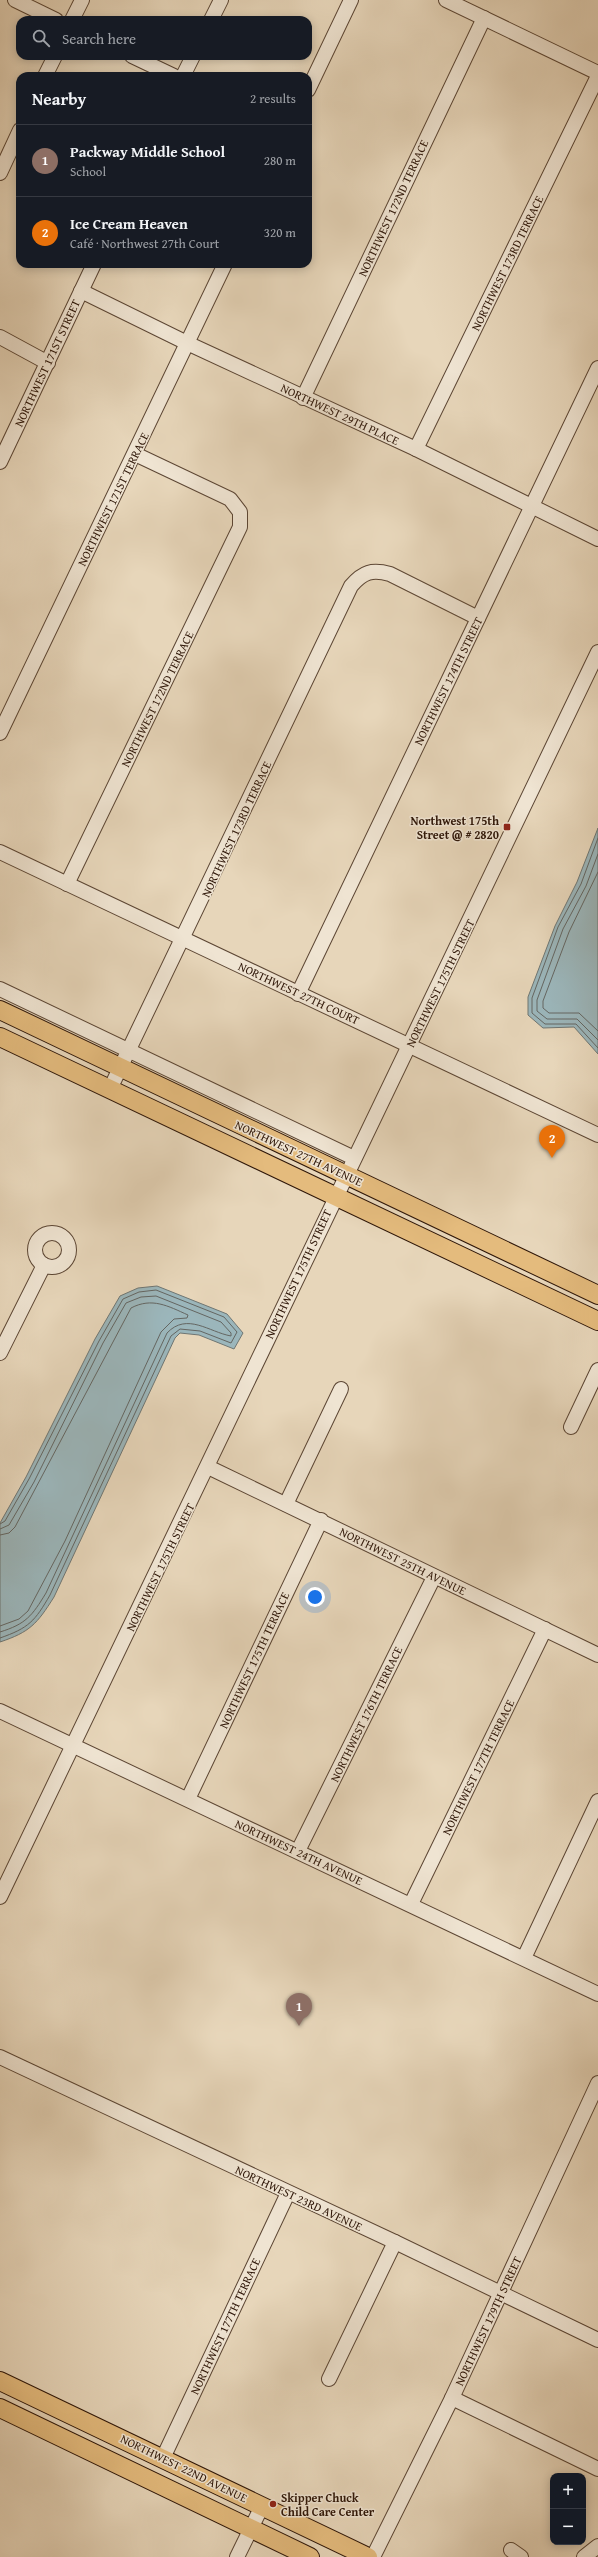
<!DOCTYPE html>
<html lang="en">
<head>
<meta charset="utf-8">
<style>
	body { margin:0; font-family:"Gentium Book Plus",serif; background:#242831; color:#f1f3f6 }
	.controls { position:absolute; right:12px; bottom:12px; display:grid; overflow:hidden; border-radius:8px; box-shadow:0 2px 10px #0003 }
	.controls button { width:36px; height:36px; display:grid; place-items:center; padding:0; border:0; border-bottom:1px solid #363941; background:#171b24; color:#f1f3f6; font:20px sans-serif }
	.you { position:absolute; left:315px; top:1597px; width:14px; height:14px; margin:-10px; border:3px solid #fff; border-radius:50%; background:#1a73e8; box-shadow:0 0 0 6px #1a73e833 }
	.badge { display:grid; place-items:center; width:26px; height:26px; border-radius:50%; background:#7c3aed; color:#fff; font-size:13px; font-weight:700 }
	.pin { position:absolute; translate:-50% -33px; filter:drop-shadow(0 1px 2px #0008) }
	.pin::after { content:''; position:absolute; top:21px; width:14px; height:12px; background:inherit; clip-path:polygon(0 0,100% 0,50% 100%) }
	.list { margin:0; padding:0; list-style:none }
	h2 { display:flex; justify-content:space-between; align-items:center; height:52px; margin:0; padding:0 16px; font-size:17px }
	h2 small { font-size:13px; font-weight:400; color:#9ea1a6 }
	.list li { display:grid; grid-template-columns:26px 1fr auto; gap:12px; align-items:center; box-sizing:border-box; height:72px; padding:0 16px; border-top:1px solid #363941 }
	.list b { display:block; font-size:15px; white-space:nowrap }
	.list p { margin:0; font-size:13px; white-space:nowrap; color:#9ea1a6 }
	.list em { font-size:13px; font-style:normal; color:#9ea1a6 }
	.icon { flex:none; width:22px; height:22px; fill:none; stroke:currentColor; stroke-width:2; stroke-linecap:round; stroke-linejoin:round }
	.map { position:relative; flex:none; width:598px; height:2557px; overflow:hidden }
	.search { position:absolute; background:#171b24; box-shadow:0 2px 10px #0003; left:16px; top:16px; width:296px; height:44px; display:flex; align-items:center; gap:10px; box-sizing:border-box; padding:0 14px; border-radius:12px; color:#9ea1a6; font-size:15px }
	.panel { position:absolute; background:#171b24; box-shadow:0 2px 10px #0003; left:16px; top:72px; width:296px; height:196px; border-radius:12px }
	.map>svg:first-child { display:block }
	.water { fill:#9bb6bb; stroke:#6f7673 }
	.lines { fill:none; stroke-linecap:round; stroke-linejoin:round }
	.shore { stroke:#646662; stroke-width:1 }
	.minor-casing { stroke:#5c4634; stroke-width:16 }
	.major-casing { stroke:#2e1608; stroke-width:20 }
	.minor { stroke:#efe4d2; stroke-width:14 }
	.major { stroke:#e4bb7d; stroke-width:18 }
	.poi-dot { fill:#8f2418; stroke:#efe4d2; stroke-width:1.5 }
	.labels { text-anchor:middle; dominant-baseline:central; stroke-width:3; stroke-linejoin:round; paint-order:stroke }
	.street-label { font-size:12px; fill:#2e1608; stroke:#efe4d2 }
	.poi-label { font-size:12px; font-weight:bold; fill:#2e1608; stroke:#efe4d2; text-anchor:end }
</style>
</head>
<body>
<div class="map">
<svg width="598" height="2557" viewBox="0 0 598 2557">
	<rect width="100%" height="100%" fill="#e7d6ba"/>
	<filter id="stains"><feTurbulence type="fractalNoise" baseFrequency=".005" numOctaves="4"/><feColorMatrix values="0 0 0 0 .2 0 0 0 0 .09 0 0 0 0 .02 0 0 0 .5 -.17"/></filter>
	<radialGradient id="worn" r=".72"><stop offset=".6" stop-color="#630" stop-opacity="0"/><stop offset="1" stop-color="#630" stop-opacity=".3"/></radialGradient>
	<!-- water -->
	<g class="water">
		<path d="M598,828V1054L574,1027L543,1028L528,1015V997L555,926L577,882Z"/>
		<path d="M157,1286L227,1314L243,1333L234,1349L199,1335L180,1333L175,1338L54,1597C37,1624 30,1632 0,1642V1523L26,1477L95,1339L120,1296L138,1288Z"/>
	</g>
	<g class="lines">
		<!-- shore -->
		<g class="shore">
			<path d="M598,838L581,884L558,927L532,998V1013L545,1024H576L598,1048"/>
			<path d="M598,854L586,886L563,929L537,1000V1011L547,1019H577L598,1040"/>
			<path d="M598,872L569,932L543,1001V1008L549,1013H579L598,1031"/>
			<path d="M0,1524L5,1521L29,1479L99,1341L123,1299L139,1292L156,1290L224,1317L237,1332L231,1343L200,1331L180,1329L171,1336L50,1595C35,1621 29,1628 0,1638"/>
			<path d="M0,1529L9,1525L34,1482L103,1343L126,1303L141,1297L156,1296L221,1322L231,1333V1336C209,1332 187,1312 167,1333L46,1593C32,1616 26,1624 0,1632"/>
			<path d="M0,1535L9,1533L15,1527L131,1308C152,1297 168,1306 188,1315L187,1318L174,1319L161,1332L65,1541L28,1611L19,1619L0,1626"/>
		</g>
		<defs>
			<g id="minor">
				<path d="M15,0L56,20"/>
				<path d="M446,0L598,73"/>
				<path d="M72,20L82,0"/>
				<path d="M211,20L221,0"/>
				<path d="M132,56L174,76"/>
				<path d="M45,76L55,56"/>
				<path d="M183,76L193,56"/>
				<path d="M308,90L351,0"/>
				<path d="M0,173L20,130"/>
				<path d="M81,291L187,343L416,449L598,539"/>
				<path d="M0,337L48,363"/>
				<path d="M303,398L484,18"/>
				<path d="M416,449L598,76"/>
				<path d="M0,462L94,264"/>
				<path d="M0,733L225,264"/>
				<path d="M0,852L598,1135"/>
				<path d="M67,884L240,527V512L230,499L135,454"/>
				<path d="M0,989L354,1158"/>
				<path d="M298,994L598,368"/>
				<path d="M110,1089L351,586C363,572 372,569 390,574L478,618"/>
				<circle cx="52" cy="1250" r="17"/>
				<path d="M0,1353L44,1265"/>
				<path d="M571,1427L598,1370"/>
				<path d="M208,1467L598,1655"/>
				<path d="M286,1504L341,1389"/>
				<path d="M0,1711L598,1994"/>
				<path d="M188,1799L321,1520"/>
				<path d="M298,1851L434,1577"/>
				<path d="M0,1897L598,652"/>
				<path d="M411,1904L545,1629"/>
				<path d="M524,1958L598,1801"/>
				<path d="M0,2057L395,2242L598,2340"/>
				<path d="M329,2379L395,2242"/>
				<path d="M452,2398L598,2469"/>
				<path d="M163,2458L288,2193"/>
				<path d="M511,2550L521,2557"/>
				<path d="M237,2557L262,2506"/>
				<path d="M373,2557L452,2398L598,2083"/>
				<path d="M584,2557L598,2546"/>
			</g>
			<g id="major">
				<path d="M0,1010L598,1295"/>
				<path d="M0,1037L598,1321"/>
				<path d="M0,2381L368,2557"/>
				<path d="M0,2408L310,2557"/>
			</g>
		</defs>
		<!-- minor casing -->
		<use href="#minor" class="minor-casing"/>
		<!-- major casing -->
		<use href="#major" class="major-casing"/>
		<!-- minor -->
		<use href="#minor" class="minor"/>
		<!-- major -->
		<use href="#major" class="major"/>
	</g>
	<!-- markers -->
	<g class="poi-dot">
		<rect x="503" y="823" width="8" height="8" rx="2"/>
		<circle cx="273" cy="2504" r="4"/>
	</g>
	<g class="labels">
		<!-- street labels -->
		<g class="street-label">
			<text transform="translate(393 208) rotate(-65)">NORTHWEST 172ND TERRACE</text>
			<text transform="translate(507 263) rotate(-64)">NORTHWEST 173RD TERRACE</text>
			<text transform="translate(47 363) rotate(-65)">NORTHWEST 171ST STREET</text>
			<text transform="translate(340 414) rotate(25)">NORTHWEST 29TH PLACE</text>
			<text transform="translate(113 499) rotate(-64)">NORTHWEST 171ST TERRACE</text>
			<text transform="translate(448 681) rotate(-64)">NORTHWEST 174TH STREET</text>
			<text transform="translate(157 699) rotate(-64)">NORTHWEST 172ND TERRACE</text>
			<text transform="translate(236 829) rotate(-65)">NORTHWEST 173RD TERRACE</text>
			<text transform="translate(440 983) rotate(-64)">NORTHWEST 175TH STREET</text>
			<text transform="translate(299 993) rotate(25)">NORTHWEST 27TH COURT</text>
			<text transform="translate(299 1153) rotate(25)">NORTHWEST 27TH AVENUE</text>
			<text transform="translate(298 1274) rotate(-65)">NORTHWEST 175TH STREET</text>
			<text transform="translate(403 1561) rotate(26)">NORTHWEST 25TH AVENUE</text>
			<text transform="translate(160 1567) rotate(-64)">NORTHWEST 175TH STREET</text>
			<text transform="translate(254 1660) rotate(-65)">NORTHWEST 175TH TERRACE</text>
			<text transform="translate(366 1714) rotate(-64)">NORTHWEST 176TH TERRACE</text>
			<text transform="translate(478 1767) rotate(-64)">NORTHWEST 177TH TERRACE</text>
			<text transform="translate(299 1852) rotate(25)">NORTHWEST 24TH AVENUE</text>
			<text transform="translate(299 2198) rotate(25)">NORTHWEST 23RD AVENUE</text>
			<text transform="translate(488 2321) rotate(-65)">NORTHWEST 179TH STREET</text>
			<text transform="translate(225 2326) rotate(-65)">NORTHWEST 177TH TERRACE</text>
			<text transform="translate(184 2468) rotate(26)">NORTHWEST 22ND AVENUE</text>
		</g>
		<!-- poi labels -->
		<g class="poi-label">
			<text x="499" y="820">Northwest 175th<tspan x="499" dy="14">Street @ # 2820</tspan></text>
			<text x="281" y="2497" text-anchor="start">Skipper Chuck<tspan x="281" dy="14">Child Care Center</tspan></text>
		</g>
	</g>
	<rect width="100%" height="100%" filter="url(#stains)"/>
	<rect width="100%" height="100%" fill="url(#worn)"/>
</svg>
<div class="controls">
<button>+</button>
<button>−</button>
</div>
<div class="you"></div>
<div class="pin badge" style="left:299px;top:2026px;background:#8d6e63">1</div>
<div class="pin badge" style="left:552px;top:1158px;background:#e8710a">2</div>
<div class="search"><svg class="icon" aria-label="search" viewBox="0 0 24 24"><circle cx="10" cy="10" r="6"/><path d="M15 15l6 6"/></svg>Search here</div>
<section class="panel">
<h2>Nearby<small>2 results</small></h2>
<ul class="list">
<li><span class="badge" style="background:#8d6e63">1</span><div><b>Packway Middle School</b><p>School</p></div><em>280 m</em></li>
<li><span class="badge" style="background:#e8710a">2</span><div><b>Ice Cream Heaven</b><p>Café · Northwest 27th Court</p></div><em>320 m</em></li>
</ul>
</section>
</div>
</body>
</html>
